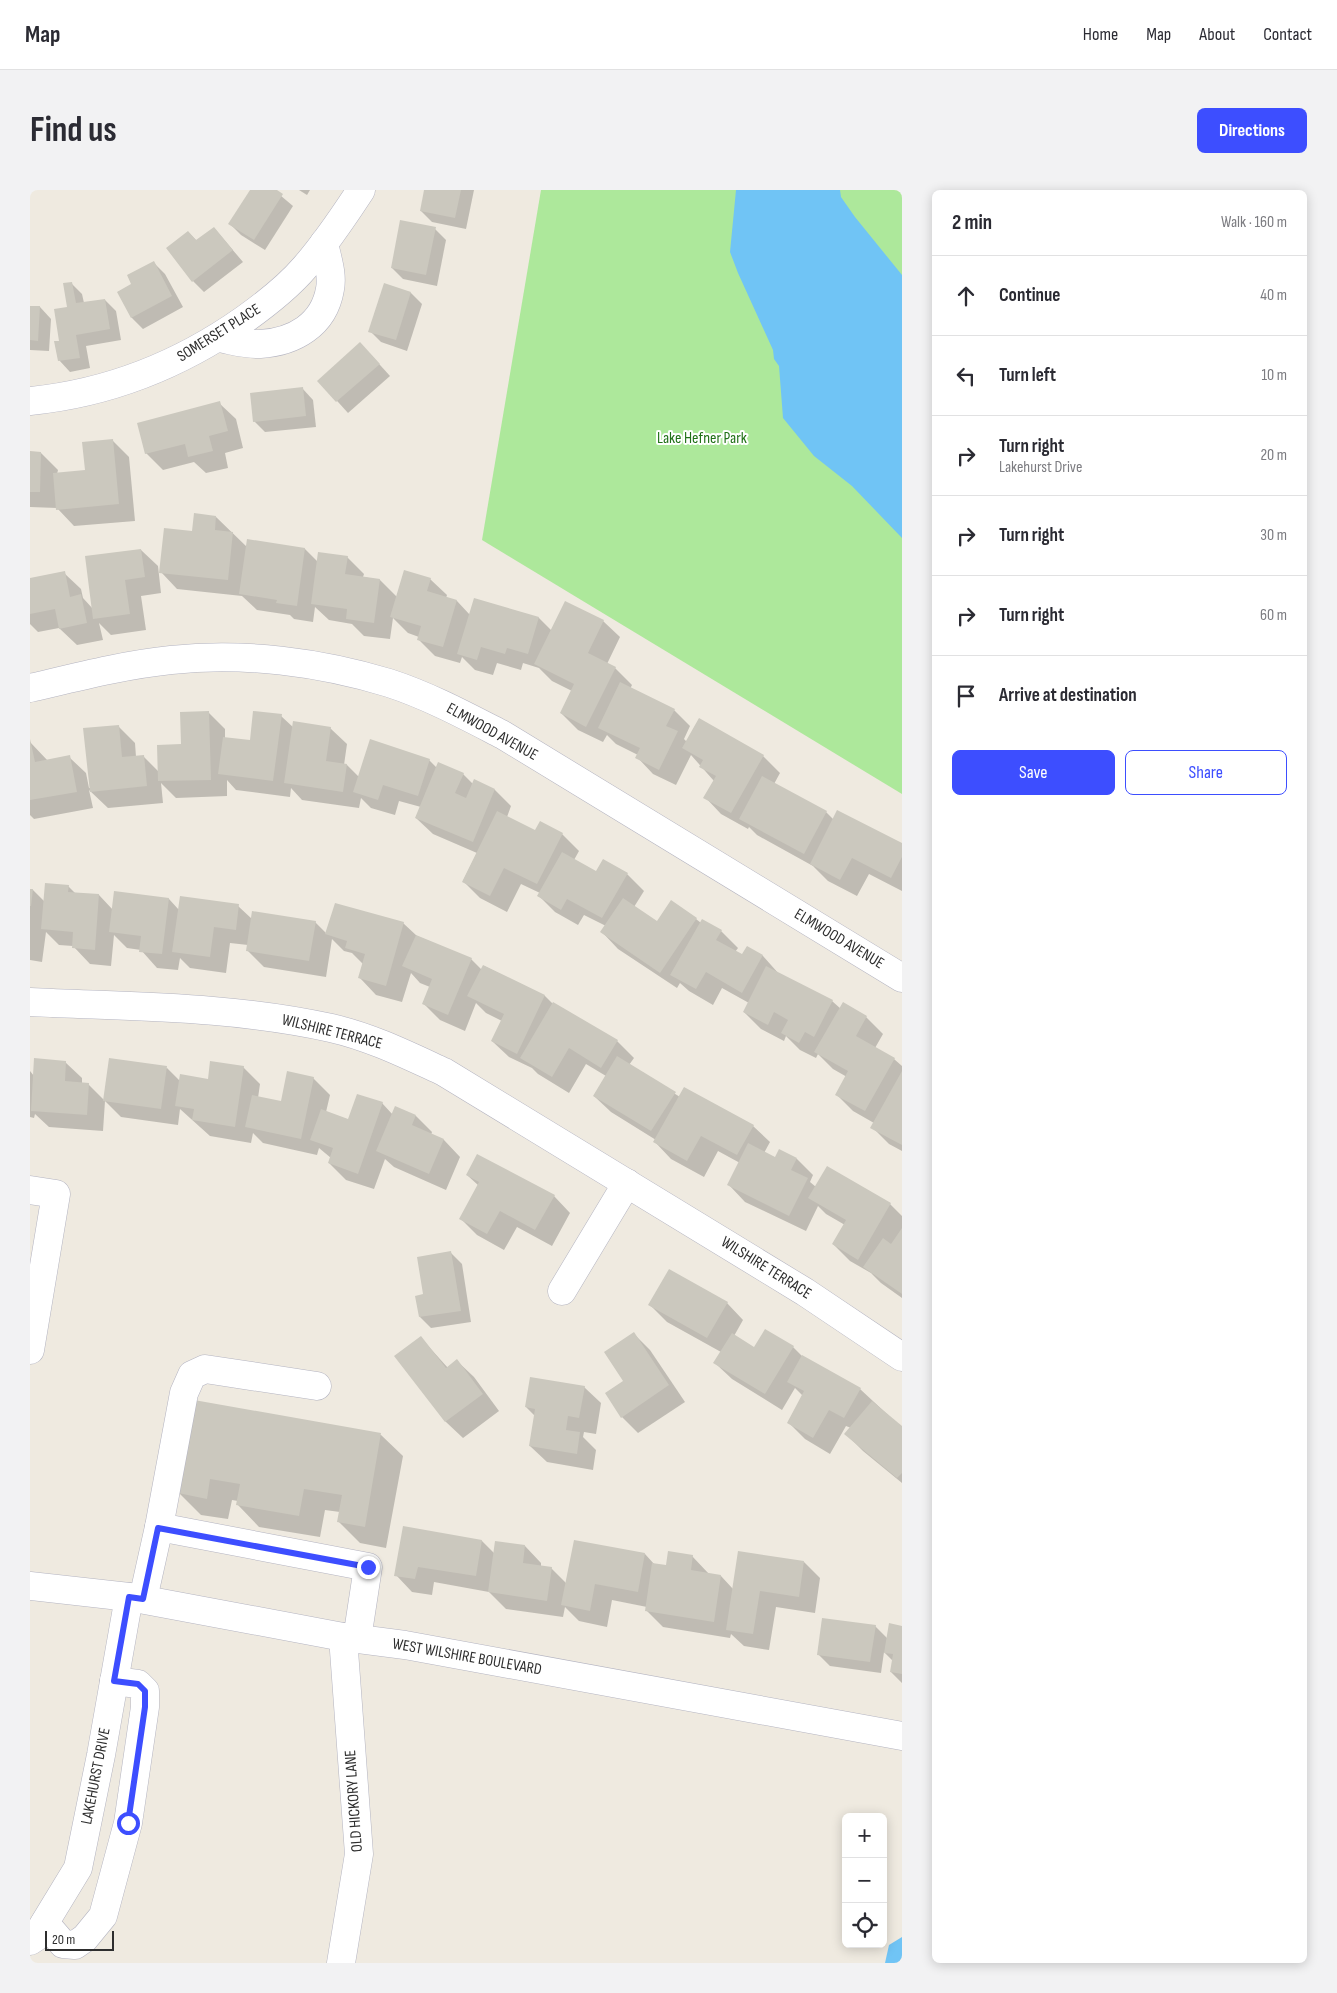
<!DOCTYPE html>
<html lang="en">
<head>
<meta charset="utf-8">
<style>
	body { margin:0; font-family:"Sofia Sans Condensed",sans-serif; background:#f2f2f3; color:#2b2b33 }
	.controls { position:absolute; right:15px; bottom:15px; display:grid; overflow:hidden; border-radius:8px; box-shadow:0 2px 12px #0003 }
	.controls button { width:45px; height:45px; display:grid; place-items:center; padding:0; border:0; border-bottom:1px solid #e1e1e2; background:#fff; color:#2b2b33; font:25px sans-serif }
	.scale { position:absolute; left:15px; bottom:12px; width:69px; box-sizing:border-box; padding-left:5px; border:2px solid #2e2e2e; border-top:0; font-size:14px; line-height:18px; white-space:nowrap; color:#2e2e2e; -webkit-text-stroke:4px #fff; paint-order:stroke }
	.stop { position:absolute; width:15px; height:15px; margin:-11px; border:4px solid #3d4eff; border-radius:50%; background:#fff }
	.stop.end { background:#3d4eff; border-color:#fff; box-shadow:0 1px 5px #0008 }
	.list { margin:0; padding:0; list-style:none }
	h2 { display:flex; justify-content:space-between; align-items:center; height:65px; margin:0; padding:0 20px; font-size:21px }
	h2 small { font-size:16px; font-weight:400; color:#7c7c81 }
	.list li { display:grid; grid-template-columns:32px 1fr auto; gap:15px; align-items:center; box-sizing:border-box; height:80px; padding:0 20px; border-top:1px solid #e1e1e2 }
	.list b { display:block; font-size:19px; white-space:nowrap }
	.list p { margin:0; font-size:16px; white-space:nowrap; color:#7c7c81 }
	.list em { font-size:16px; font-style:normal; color:#7c7c81 }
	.actions { display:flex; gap:10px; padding:15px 20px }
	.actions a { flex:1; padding:11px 0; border:1px solid #3d4eff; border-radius:8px; text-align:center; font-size:18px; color:#3d4eff }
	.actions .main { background:#3d4eff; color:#fff }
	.icon { flex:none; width:28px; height:28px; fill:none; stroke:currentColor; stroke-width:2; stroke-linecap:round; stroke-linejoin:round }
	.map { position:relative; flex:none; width:872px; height:1773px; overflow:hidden; border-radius:8px }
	header { display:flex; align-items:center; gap:30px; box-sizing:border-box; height:70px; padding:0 25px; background:#fff; border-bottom:1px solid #e1e1e2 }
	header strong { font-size:24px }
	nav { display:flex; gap:28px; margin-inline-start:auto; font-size:18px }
	.intro { display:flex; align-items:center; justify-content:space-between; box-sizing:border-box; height:120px; padding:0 30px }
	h1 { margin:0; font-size:35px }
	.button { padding:12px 22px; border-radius:8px; background:#3d4eff; color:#fff; font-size:18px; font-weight:700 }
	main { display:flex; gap:30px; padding:0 30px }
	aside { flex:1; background:#fff; border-radius:8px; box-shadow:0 2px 12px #0003 }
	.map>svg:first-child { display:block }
	.green { fill:#ade89b }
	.water { fill:#70c4f5 }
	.shadow { fill:#0003 }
	.building { fill:#cbc8be }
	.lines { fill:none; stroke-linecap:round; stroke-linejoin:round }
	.minor-casing { stroke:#b4b4c1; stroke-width:29 }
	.minor { stroke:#fff; stroke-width:28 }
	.route { stroke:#3d4eff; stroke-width:6 }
	.labels { text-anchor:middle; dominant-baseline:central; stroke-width:4; stroke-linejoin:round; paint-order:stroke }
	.street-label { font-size:16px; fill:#2e2e2e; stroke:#fff }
	.park-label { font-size:16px; fill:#217118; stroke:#fff }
</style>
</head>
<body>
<header>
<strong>Map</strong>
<nav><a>Home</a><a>Map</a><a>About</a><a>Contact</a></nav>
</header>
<div class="intro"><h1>Find us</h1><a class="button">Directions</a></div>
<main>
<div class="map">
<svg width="872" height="1773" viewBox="0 0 872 1773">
	<rect width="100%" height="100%" fill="#efeae0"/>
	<!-- green -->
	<path class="green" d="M511,0H872V604L452,350Z"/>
	<!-- water -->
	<g class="water">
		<path d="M706,0H810L811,7L825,27L872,85V348L822,296L784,266L753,228L749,176L744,169L743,160L708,83L700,62Z"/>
		<path d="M872,1747V1773H855L859,1755Z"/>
	</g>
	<!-- shadow -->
	<g class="shadow">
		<path d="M221,0H244L263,16L235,60L211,45L200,34Z"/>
		<path d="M269,0H280L277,5Z"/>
		<path d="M395,0H444L436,39L402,32L391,21Z"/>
		<path d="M184,38L213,72L174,102L163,91L158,42L167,51Z"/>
		<path d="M405,39L416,50L407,96L373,89L362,78Z"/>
		<path d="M124,73L135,84L153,117L113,139L102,128L88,102L103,94Z"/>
		<path d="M41,93L52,104L54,113L75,110L86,121L91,150L56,156L60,178L40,182L29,170Z"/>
		<path d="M354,95L381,103L392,114L377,161L351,152L340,141Z"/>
		<path d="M0,117H10L21,129L19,161L0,160Z"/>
		<path d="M341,165L360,186L318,223L289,191Z"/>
		<path d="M272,198L283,210L286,237L235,242L224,231Z"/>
		<path d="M189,213L206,229L213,258L195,263L198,278L176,283L164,272L133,280L116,263Z"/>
		<path d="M82,250L99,267L105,331L44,336L27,318L0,317V263H11L28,280L27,284L56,281Z"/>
		<path d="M186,327L217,357L218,351L275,359L288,372L317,367L334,384L333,387L350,390L368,408L400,389L417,405L416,408L427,411L440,425L445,409L509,428L522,441L573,431L590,447L577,474L585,478L602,495L600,499L644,520L660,536L654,549L657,552L669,530L733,566L750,583L744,594L796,622L804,630L872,655V701L839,684L827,706L798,691L783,676L727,645L719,637L718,639L691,624L675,607L684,591L661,565L646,595L623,584L607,567L608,565L586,554L577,545L573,552L548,540L531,523L542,501L522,491L509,478L493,473L491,480L467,473L463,485L445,480L432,467L430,473L405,466L388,449L389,447L378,443L363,428L360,449L334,446L322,434L299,430L285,417L283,432L264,429L260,425L227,420L212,406L147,399L131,382L163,342Z"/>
		<path d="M111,360L128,376L131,403L111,406L116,440L81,445L69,433L73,450L47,455L29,438L8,442L0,434V390L34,383L51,399L53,408L63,419Z"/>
		<path d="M178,522L195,539V548L221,551L251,526L264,538H300L317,554L314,575H317L329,587L399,570L407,578L433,584L443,594L445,591L465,600L481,616L477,627L506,642L532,644L549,661L544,670L566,683L597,684L614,701L604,717L628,733L666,729L671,733L691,741L708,758L705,762L712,766L717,757L733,766L749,784L802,811L811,819L836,827L853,844L845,858L864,869L872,876V961L859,954L842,937L844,933L823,921L807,905L817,887L803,879L788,864L786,868L770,860L756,846L754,851L731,839L714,822L719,813L692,798L683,815L659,801L650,793L647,798L588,759L572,742L576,736L554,725L548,735L525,722L509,706L510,703L491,694L477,722L450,708L433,691L447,663L403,644L386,628L391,617L369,611L365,625L341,618L331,608L329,618L272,610L261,598L260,607L206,600L197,590V606L146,608L131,593L133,613L78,618L59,600L63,618L4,629L0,625V552L18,571L39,567L56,583L59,598H61L88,536L105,553L106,567L113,566L129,582Z"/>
		<path d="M38,696L46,704L69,705L83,720L139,709L149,720L208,716L222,729L285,732L297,744L373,733L387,746L441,769L452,780L454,776L515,806L523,814L587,851L604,868L599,875L650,907L723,936L740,952L734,963L746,968L767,969L783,985L780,992L786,997L860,1014L872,1026V1108L851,1093L841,1083L820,1071L803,1054L815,1035L796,1024L788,1016L776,1041L715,1012L699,995L710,973L688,961L674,987L641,969L625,952L626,950L581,922L564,906L576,886L556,874L539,903L508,884L502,878L479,867L462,851L472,831L456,823L446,813L435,841L410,830L393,813L400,797L390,793L381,783L372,812L346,805L330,788L334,775L322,763L314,761L302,749L296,787L234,777L217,760L218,755L200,753L196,783L160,778L150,768L148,780L127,778L111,760L97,758L84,745L81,776L60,774L43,756L29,755L16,742L12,772L0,770V700H3L15,712Z"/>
		<path d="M35,872L52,888V894H58L74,910L137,878L150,891L179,890L213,877L230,894L228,908L252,913L283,888L300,905L296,922L319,930L352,913L363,925L386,926L402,942L401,945L414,950L430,967L416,1000L364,977L355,969L344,999L316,990L299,973L301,968L289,958L287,965L233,953L223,943L221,953L180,946L150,919L148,935L91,927L75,911L73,941L19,937L5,924L4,928L0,927V881L4,886Z"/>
		<path d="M437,985L524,1006L540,1023L522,1056L487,1037L474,1060L447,1045L431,1029L449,996Z"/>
		<path d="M421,1063L432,1074L441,1132L401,1138L390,1127L394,1105Z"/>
		<path d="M697,1113L713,1130L704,1146L725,1159L736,1141L763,1157L772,1166L830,1199L872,1238V1293L833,1261L816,1244L821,1238L816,1236L800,1264L775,1249L758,1232L773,1206L765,1198L752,1220L702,1189L685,1173L691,1162L637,1132L620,1115Z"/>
		<path d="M604,1144L620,1160L655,1212L608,1243L592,1227L595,1191Z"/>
		<path d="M391,1148L418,1178L427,1171L444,1187L469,1221L433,1248L416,1232L366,1166Z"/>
		<path d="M554,1197L571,1213L566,1244L554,1242L553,1247L566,1260L563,1280L517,1272L500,1256L505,1226L496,1217Z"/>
		<path d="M165,1212L351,1245L373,1266L356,1358L330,1353L308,1331L310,1322L295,1320L290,1347L229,1337L208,1315V1311L202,1310L198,1329L171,1325L149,1303Z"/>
		<path d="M374,1338L452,1351L465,1364L495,1356L511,1373V1377L521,1378L537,1394L615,1364L625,1375L637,1376L662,1366L679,1384L691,1386L703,1399L774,1372L790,1388L785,1423L746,1417L739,1460L714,1456L701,1444L700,1448L633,1437L616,1420L617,1417L582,1410L577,1437L549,1431L535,1417L533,1427L476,1419L459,1402L404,1392L402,1405L382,1402L366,1385Z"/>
		<path d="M845,1436L857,1448L872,1437V1493L861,1482L863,1471L854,1462L851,1483L800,1476L788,1464Z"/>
	</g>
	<!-- building -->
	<g class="building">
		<path d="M220,0H247L253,4L224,50L198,34Z"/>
		<path d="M394,0H431L425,28L390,21Z"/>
		<path d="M370,30L406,37L396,85L361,78Z"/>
		<path d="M184,37L203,60L162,92L136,58L158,41L166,50Z"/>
		<path d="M124,71L142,106L101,128L87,102L101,94L97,85Z"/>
		<path d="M42,92L46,113L75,109L80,139L46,145L50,168L28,171L24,151H29L24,119L37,117L33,93Z"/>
		<path d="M354,93L381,102L366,150L338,142Z"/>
		<path d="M0,116H10L8,151L0,150Z"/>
		<path d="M330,152L350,174L306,212L287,191Z"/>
		<path d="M273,197L276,226L223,232L220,203Z"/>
		<path d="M190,211L198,241L179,246L183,261L158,267L155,254L115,264L107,233Z"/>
		<path d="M83,249L89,314L26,320L23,283L55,280L52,252Z"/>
		<path d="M0,261L11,262L10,302H0Z"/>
		<path d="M164,323L186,326L185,340L203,342L198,390L129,383L134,338L162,341Z"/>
		<path d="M217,349L275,358L267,416L246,413L247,410L209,404Z"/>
		<path d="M111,359L115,387L95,390L100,424L63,429L55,366Z"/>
		<path d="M288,362L318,366L315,384L350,389L344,433L316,429L317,419L281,414Z"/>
		<path d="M374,380L401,388L397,401L427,410L413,457L387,450L391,436L360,427Z"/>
		<path d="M35,381L40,407L51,404L57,433L29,439L25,419L0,424V388Z"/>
		<path d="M444,408L509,427L498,464L477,458L475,464L451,457L447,470L427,464Z"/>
		<path d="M535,411L574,430L558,463L586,477L556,537L530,523L544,494L504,474Z"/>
		<path d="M590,492L645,519L636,536L648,541L629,580L605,568L610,558L568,538Z"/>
		<path d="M179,521L181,590L128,591L127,555L151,554L150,522Z"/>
		<path d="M223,521L252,524L243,591L188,584L193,547L220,550Z"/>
		<path d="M669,528L734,565L701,623L673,608L686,586L669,577L673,570L652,558Z"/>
		<path d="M263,531L301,537L296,571L317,574L313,602L254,593Z"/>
		<path d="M89,535L92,567L114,565L117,596L60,602L53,538Z"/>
		<path d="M0,549L5,572L40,565L47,602L0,610Z"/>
		<path d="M340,549L400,569L388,606L353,595L348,610L323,602Z"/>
		<path d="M408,572L434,583L425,603L436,608L444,589L465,599L443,652L385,628Z"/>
		<path d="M732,586L797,621L774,664L709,629Z"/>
		<path d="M807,620L872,653V667L861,688L822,668L810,690L780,674Z"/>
		<path d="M467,621L505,640L510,631L533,643L507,694L474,678L460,706L432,692Z"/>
		<path d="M532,662L566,681L573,669L598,683L572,728L537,709L531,720L507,706Z"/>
		<path d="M15,693L39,695L38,702L69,704L65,760L42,758L43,742L11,739Z"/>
		<path d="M0,699H3L1,716H0Z"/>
		<path d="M84,701L139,708L132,764L109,762L111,746L79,742Z"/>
		<path d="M150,706L209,714L206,740L184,737L180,767L142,762Z"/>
		<path d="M593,708L627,731L641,710L667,728L630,783L570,742Z"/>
		<path d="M305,713L374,732L356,796L328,788L335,764L315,758L317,751L295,744Z"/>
		<path d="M222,721L286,731L279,771L216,761Z"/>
		<path d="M672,729L692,740L686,750L712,764L717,756L733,765L712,803L676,782L666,799L640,785Z"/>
		<path d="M386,745L442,768L418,825L392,814L402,789L372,776Z"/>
		<path d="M453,775L515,805L487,864L461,851L474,824L437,806Z"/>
		<path d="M736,776L803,810L784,847L775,842L769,853L751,843L758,830L744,822L738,835L713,822Z"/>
		<path d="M523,812L588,850L571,878L539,858L522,887L490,868Z"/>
		<path d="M813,812L837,826L826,846L865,868L835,921L805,905L818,881L784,862Z"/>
		<path d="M587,866L646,902L621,941L563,906Z"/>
		<path d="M4,868L36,871L35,891L59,893L57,925L1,921Z"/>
		<path d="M79,868L137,876L131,919L73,911Z"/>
		<path d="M180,871L214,876L205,937L162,930L164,919L145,916L150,884L178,889Z"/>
		<path d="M257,881L284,887L271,949L215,937L222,905L251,911Z"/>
		<path d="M872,881V955L840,938Z"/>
		<path d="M654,897L724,935L707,965L671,946L657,971L623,952Z"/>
		<path d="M327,904L353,912L328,984L298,973L303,958L280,950L291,919L318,929Z"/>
		<path d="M365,916L386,925L382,935L414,949L399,984L346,961Z"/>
		<path d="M718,953L745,967L749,959L767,968L761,980L778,988L759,1026L697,995Z"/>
		<path d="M447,964L525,1005L505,1040L470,1021L457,1044L429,1029L449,992L436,985Z"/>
		<path d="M797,976L861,1013L828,1070L802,1054L816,1030L778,1008Z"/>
		<path d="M872,1038V1104L833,1077L853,1048L861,1054Z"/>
		<path d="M421,1061L431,1121L389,1127L385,1106L393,1104L387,1067Z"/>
		<path d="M639,1079L698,1112L677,1148L618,1115Z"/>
		<path d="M735,1139L764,1156L735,1204L683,1173L702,1143L724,1157Z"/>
		<path d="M604,1142L639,1195L591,1228L575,1203L593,1191L574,1162Z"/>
		<path d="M391,1146L416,1178L427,1169L453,1204L415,1232L364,1166Z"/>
		<path d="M772,1165L831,1198L814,1228L799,1220L783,1248L757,1233L774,1201L757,1192Z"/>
		<path d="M500,1187L555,1196L549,1228L538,1226L536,1240L550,1242L547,1264L499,1256L505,1219L495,1217Z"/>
		<path d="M164,1210L351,1243L335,1337L307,1332L312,1305L274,1299L269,1326L206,1315L210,1294L180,1289L177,1309L148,1303Z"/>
		<path d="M842,1211L872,1236V1283L867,1288L814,1244Z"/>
		<path d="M373,1336L452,1350L446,1386L388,1377L385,1389L364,1386Z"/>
		<path d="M544,1350L615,1363L608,1402L565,1394L560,1421L531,1415Z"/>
		<path d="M465,1351L495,1355L493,1373L522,1377L517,1411L458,1402Z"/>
		<path d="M638,1361L663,1365L661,1380L691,1385L684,1432L615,1421L622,1373L636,1375Z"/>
		<path d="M708,1361L774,1371L769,1407L730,1401L723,1444L696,1440Z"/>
		<path d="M792,1428L846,1435L840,1472L787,1465Z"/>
		<path d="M859,1433L872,1436V1484L860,1482L863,1464L854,1463Z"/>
	</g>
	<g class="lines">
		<defs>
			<g id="minor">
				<path d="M188,148C201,150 217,155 230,154C264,152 294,135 300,99C303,84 297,68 294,53"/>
				<path d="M0,211C80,203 150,175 215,129C236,114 258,97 275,77C296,53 314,26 331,0"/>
				<path d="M0,498C47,487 93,475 141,470C213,462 290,472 359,493C399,506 436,526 473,545L872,788"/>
				<path d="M0,812C100,817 203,816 301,838C341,847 377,865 414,882L775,1102L872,1167"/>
				<path d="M0,1000L26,1004L0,1160"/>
				<path d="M532,1101L597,993"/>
				<path d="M129,1337L154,1203L162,1185L175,1179L287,1196"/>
				<path d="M0,1396L99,1407L313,1447L375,1455L872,1546"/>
				<path d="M113,1409L129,1337L338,1377L327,1449"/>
				<path d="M15,1733L33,1754L45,1755L55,1748L73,1726L98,1633L115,1517V1501L108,1494L84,1491"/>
				<path d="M0,1751L6,1747L48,1678L71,1565L99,1407"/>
				<path d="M311,1773L329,1664L313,1447"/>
			</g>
		</defs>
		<!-- minor casing -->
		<use href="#minor" class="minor-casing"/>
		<!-- minor -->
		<use href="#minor" class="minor"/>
	</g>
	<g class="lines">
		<!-- route -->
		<path class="route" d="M98,1633L115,1517V1501L108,1494L84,1491L99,1407L113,1409L128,1338L338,1377"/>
	</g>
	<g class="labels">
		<!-- street labels -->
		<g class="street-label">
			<text transform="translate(189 143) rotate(-32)">SOMERSET PLACE</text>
			<text transform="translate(462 542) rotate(29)">ELMWOOD AVENUE</text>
			<text transform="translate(809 749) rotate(31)">ELMWOOD AVENUE</text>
			<text transform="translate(302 842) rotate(14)">WILSHIRE TERRACE</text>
			<text transform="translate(736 1078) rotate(32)">WILSHIRE TERRACE</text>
			<text transform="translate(437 1467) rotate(10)">WEST WILSHIRE BOULEVARD</text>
			<text transform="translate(66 1586) rotate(-79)">LAKEHURST DRIVE</text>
			<text transform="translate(324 1611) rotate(-94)">OLD HICKORY LANE</text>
		</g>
		<!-- park labels -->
		<g class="park-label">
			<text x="672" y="248">Lake Hefner Park</text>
		</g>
	</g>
</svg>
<div class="controls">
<button>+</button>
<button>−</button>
<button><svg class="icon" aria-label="locate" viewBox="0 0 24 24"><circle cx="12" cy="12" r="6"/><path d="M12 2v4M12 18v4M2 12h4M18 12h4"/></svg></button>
</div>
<div class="scale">20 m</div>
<div class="stop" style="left:98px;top:1633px"></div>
<div class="stop end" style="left:338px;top:1377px"></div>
</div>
<aside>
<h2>2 min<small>Walk · 160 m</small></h2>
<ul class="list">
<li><svg class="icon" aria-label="ahead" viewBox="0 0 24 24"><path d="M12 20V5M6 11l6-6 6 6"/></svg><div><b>Continue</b></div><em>40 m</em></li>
<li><svg class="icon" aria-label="left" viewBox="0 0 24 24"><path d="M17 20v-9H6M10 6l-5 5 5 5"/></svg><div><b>Turn left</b></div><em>10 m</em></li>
<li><svg class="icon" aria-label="right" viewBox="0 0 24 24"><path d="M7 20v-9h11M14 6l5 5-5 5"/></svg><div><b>Turn right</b><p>Lakehurst Drive</p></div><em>20 m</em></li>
<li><svg class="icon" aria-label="right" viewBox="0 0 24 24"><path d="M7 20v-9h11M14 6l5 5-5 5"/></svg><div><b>Turn right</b></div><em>30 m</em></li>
<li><svg class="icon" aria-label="right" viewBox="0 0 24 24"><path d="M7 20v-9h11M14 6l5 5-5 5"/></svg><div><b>Turn right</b></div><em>60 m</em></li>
<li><svg class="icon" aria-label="arrive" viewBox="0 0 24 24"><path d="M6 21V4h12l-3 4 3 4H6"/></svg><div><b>Arrive at destination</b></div></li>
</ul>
<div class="actions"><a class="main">Save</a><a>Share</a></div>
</aside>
</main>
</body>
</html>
